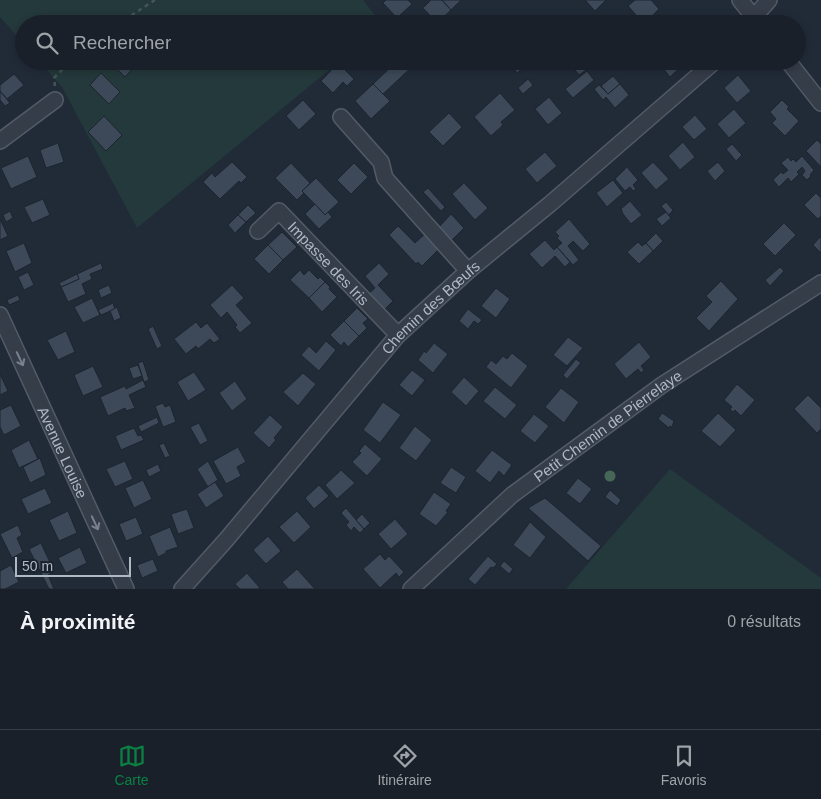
<!DOCTYPE html>
<html lang="fr">
<head>
<meta charset="utf-8">
<style>
	body { margin:0; font-family:Arial,sans-serif; background:#222832; color:#f1f3f6 }
	.scale { position:absolute; left:15px; bottom:12px; width:116px; box-sizing:border-box; padding-left:5px; border:2px solid #afb8c5; border-top:0; font-size:14px; line-height:18px; white-space:nowrap; color:#afb8c5; -webkit-text-stroke:4px #1a222d; paint-order:stroke }
	.list { margin:0; padding:0; list-style:none }
	h2 { display:flex; justify-content:space-between; align-items:center; height:65px; margin:0; padding:0 20px; font-size:21px }
	h2 small { font-size:16px; font-weight:400; color:#9fa3a8 }
	.icon { flex:none; width:28px; height:28px; fill:none; stroke:currentColor; stroke-width:2; stroke-linecap:round; stroke-linejoin:round }
	.map { position:relative; flex:none; width:821px; height:589px; overflow:hidden }
	.search { position:absolute; background:#19202a; box-shadow:0 2px 8px #0003; left:15px; right:15px; top:15px; height:55px; display:flex; align-items:center; gap:12px; box-sizing:border-box; padding:0 18px; border-radius:28px; color:#9fa3a8; font-size:19px }
	.sheet { height:140px; background:#19202a }
	nav { display:flex; justify-content:space-around; align-items:center; box-sizing:border-box; height:70px; border-top:1px solid #373e47; background:#19202a; font-size:14px; color:#9fa3a8 }
	nav a { display:grid; justify-items:center; gap:2px }
	nav .on { color:#0b8043 }
	.map>svg:first-child { display:block }
	.green { fill:#24393b }
	.building { fill:#3d4958; stroke:#1c2430 }
	.lines { fill:none; stroke-linecap:round; stroke-linejoin:round }
	.minor-casing { stroke:#525b67; stroke-width:18 }
	.path { stroke:#435659; stroke-width:2.5; stroke-dasharray:4 4; stroke-linecap:butt }
	.minor { stroke:#353d49; stroke-width:15 }
	.tree { fill:#486658 }
	.oneway { stroke:#78818d }
	.labels { text-anchor:middle; dominant-baseline:central; stroke-width:4; stroke-linejoin:round; paint-order:stroke }
	.street-label { font-size:15px; fill:#afb8c5; stroke:#1a222d }
</style>
</head>
<body>
<div class="map">
<svg width="821" height="589" viewBox="0 0 821 589">
	<rect width="100%" height="100%" fill="#212b38"/>
	<!-- green -->
	<g class="green">
		<path d="M0,0H363L382,24H24V44L0,17Z"/>
		<path d="M39,61H340L137,228L62,87Z"/>
		<path d="M670,469L821,578V589H566Z"/>
	</g>
	<!-- building -->
	<g class="building">
		<path d="M386,0H408L412,4L397,18L383,3Z"/>
		<path d="M431,0H442L451,10L437,23L423,8Z"/>
		<path d="M442,0H461L451,10Z"/>
		<path d="M585,0H606L595,11Z"/>
		<path d="M635,0H651L659,9L644,24L628,6Z"/>
		<path d="M109,61H130L135,66L125,77Z"/>
		<path d="M397,61H410L414,65L383,94L373,84Z"/>
		<path d="M508,61H531V62L517,73Z"/>
		<path d="M568,61H578L586,70L579,75Z"/>
		<path d="M657,61H684L685,63L670,77Z"/>
		<path d="M338,63L354,79L347,86L343,82L333,93L321,81Z"/>
		<path d="M587,71L594,80L573,98L565,89Z"/>
		<path d="M101,73L120,92L109,104L90,85Z"/>
		<path d="M14,74L24,85L7,99L0,91V85Z"/>
		<path d="M738,75L751,91L737,103L724,88Z"/>
		<path d="M613,76L620,84L608,94L601,86Z"/>
		<path d="M528,79L533,85L523,94L518,88Z"/>
		<path d="M373,84L390,101L371,119L355,101Z"/>
		<path d="M620,84L629,95L615,108L606,97L603,100L594,89L599,85L608,94Z"/>
		<path d="M0,91L10,103L5,106L0,100Z"/>
		<path d="M500,93L515,110L501,122L503,125L491,136L474,117Z"/>
		<path d="M549,97L562,113L548,125L535,109Z"/>
		<path d="M303,100L316,114L299,130L286,116Z"/>
		<path d="M782,100L789,107L787,109L799,121L785,136L772,123L776,119L770,112Z"/>
		<path d="M734,109L746,123L729,138L717,124Z"/>
		<path d="M449,113L462,127L443,146L429,132Z"/>
		<path d="M695,115L707,129L694,140L682,127Z"/>
		<path d="M104,116L122,135L106,151L88,132Z"/>
		<path d="M817,140L821,144V167L806,151Z"/>
		<path d="M683,142L695,157L680,170L668,156Z"/>
		<path d="M58,143L64,162L46,168L40,150Z"/>
		<path d="M732,144L742,155L736,161L726,149Z"/>
		<path d="M545,152L557,166L537,183L525,169Z"/>
		<path d="M28,156L37,177L11,189L1,168Z"/>
		<path d="M802,156L814,170L810,175L811,176L807,180L802,175L805,171L802,167L797,172L799,174L791,182L788,178L779,187L773,180L781,172L783,174L788,170L781,163L788,157L791,161L793,159L796,162Z"/>
		<path d="M232,162L247,177L241,183L239,181L220,199L203,182L212,173L215,177Z"/>
		<path d="M653,162L669,179L656,190L641,173Z"/>
		<path d="M718,162L725,171L715,181L707,171Z"/>
		<path d="M291,163L310,183L302,191L304,193L297,200L275,178Z"/>
		<path d="M354,163L368,177L351,194L337,180Z"/>
		<path d="M627,167L638,180L633,185L636,189L633,191L630,187L625,191L615,179Z"/>
		<path d="M316,178L339,202L325,215L302,191Z"/>
		<path d="M613,180L623,193L607,207L596,193Z"/>
		<path d="M464,183L488,208L475,220L452,194Z"/>
		<path d="M428,188L445,207L441,211L423,192Z"/>
		<path d="M816,193L821,198V216L818,219L804,205Z"/>
		<path d="M43,199L50,215L32,223L24,207Z"/>
		<path d="M630,201L642,215L631,224L623,214L621,209Z"/>
		<path d="M666,202L673,210L669,215L661,206Z"/>
		<path d="M315,204L325,215L328,212L332,217L319,229L305,214Z"/>
		<path d="M248,205L256,213L246,222L238,215Z"/>
		<path d="M10,211L13,218L6,222L3,215Z"/>
		<path d="M666,212L671,218L662,226L656,219Z"/>
		<path d="M451,214L464,228L451,241L439,227Z"/>
		<path d="M238,215L246,222L235,233L228,225Z"/>
		<path d="M0,219L8,236L0,240Z"/>
		<path d="M569,219L590,244L583,251L573,241L568,246L579,260L573,265L557,247L562,243L557,238L559,236L555,232Z"/>
		<path d="M784,223L796,235L775,256L763,244Z"/>
		<path d="M398,226L415,243L428,231L442,246L422,266L418,262L416,264L389,235Z"/>
		<path d="M282,232L297,247L283,260L268,245Z"/>
		<path d="M656,233L663,241L653,251L646,243Z"/>
		<path d="M820,237L821,238V253L813,245Z"/>
		<path d="M545,240L554,250L557,247L570,262L565,267L555,256L542,268L529,254Z"/>
		<path d="M638,242L642,246L646,243L653,251L639,264L627,252Z"/>
		<path d="M24,243L32,263L15,272L6,251Z"/>
		<path d="M268,245L283,260L269,274L254,259Z"/>
		<path d="M101,263L103,269L90,274L92,279L82,284L86,294L68,302L61,287L79,279L77,274Z"/>
		<path d="M379,263L389,274L378,285L393,301L384,310L368,294L375,288L365,276Z"/>
		<path d="M780,267L784,271L770,286L765,280Z"/>
		<path d="M300,270L304,275L309,270L318,279L320,277L325,282L309,298L290,280Z"/>
		<path d="M28,272L34,285L24,290L18,277Z"/>
		<path d="M77,274L79,279L61,287L59,283Z"/>
		<path d="M721,281L738,299L709,331L696,318L712,302L706,296Z"/>
		<path d="M325,282L330,287L329,289L337,297L322,312L309,298Z"/>
		<path d="M109,285L112,293L101,298L98,290Z"/>
		<path d="M232,285L244,298L236,305L252,323L240,333L235,327L237,325L227,312L221,318L210,305Z"/>
		<path d="M496,288L510,299L496,318L481,306Z"/>
		<path d="M18,295L20,300L9,305L7,300Z"/>
		<path d="M92,298L100,315L83,323L74,307Z"/>
		<path d="M113,303L115,309L101,315L98,310Z"/>
		<path d="M117,307L121,318L114,321L110,311Z"/>
		<path d="M357,308L368,319L363,323L367,328L359,336L344,321Z"/>
		<path d="M468,309L482,320L478,324L474,321L468,329L459,321Z"/>
		<path d="M344,321L359,336L348,347L344,342L341,346L330,335Z"/>
		<path d="M196,322L201,328L207,323L220,339L214,343L210,339L198,349L196,346L186,354L174,339Z"/>
		<path d="M153,326L162,346L157,349L148,329Z"/>
		<path d="M66,331L75,352L58,360L47,340Z"/>
		<path d="M568,337L583,348L567,366L553,355Z"/>
		<path d="M326,341L336,350L319,371L301,355L309,346L316,353Z"/>
		<path d="M639,342L651,357L641,366L644,370L641,373L638,369L626,379L614,364Z"/>
		<path d="M434,343L448,354L433,373L418,360L424,351L426,353Z"/>
		<path d="M512,353L528,366L511,388L486,367L491,360L496,364L503,356L507,359Z"/>
		<path d="M576,359L581,363L567,379L563,375Z"/>
		<path d="M143,361L149,380L144,382L138,363Z"/>
		<path d="M138,365L142,376L133,379L129,368Z"/>
		<path d="M93,366L103,387L83,396L74,375Z"/>
		<path d="M412,370L425,380L412,396L399,385Z"/>
		<path d="M194,372L206,390L188,401L177,382Z"/>
		<path d="M303,373L316,384L298,406L283,392Z"/>
		<path d="M0,374L8,391L0,395Z"/>
		<path d="M464,377L479,391L466,406L451,392Z"/>
		<path d="M143,380L146,387L129,395L135,408L126,411L125,408L108,416L100,397L125,386L126,389Z"/>
		<path d="M235,381L247,399L232,411L219,393Z"/>
		<path d="M737,384L755,400L741,416L735,410L733,412L730,409L732,407L724,400Z"/>
		<path d="M495,387L517,405L505,419L483,401Z"/>
		<path d="M561,388L579,402L564,423L545,407Z"/>
		<path d="M808,395L821,408V429L817,433L794,409Z"/>
		<path d="M383,402L401,415L380,443L363,430Z"/>
		<path d="M163,403L165,407L170,405L176,422L163,427L155,406Z"/>
		<path d="M11,405L21,426L4,435L0,427V410Z"/>
		<path d="M662,413L674,421L672,427L670,426L669,428L658,419Z"/>
		<path d="M718,413L736,430L720,447L701,431Z"/>
		<path d="M534,414L549,426L535,443L520,431Z"/>
		<path d="M270,415L283,427L274,438L276,440L269,448L253,433Z"/>
		<path d="M157,417L159,423L141,432L138,426Z"/>
		<path d="M199,423L208,441L200,445L190,427Z"/>
		<path d="M415,426L432,440L416,461L399,448Z"/>
		<path d="M134,428L138,436L141,435L144,440L121,450L115,436Z"/>
		<path d="M29,440L38,459L19,468L11,450Z"/>
		<path d="M164,443L170,456L165,458L159,445Z"/>
		<path d="M365,444L382,459L367,476L352,462L361,453L359,451Z"/>
		<path d="M238,447L246,462L237,467L241,476L226,484L213,461Z"/>
		<path d="M492,450L512,465L504,476L499,471L490,483L475,471Z"/>
		<path d="M40,458L46,475L30,483L23,467Z"/>
		<path d="M125,461L133,479L115,487L106,469Z"/>
		<path d="M208,461L218,480L208,487L197,469Z"/>
		<path d="M158,464L161,471L149,477L146,470Z"/>
		<path d="M451,467L466,477L456,493L440,483Z"/>
		<path d="M341,470L355,483L337,499L325,485Z"/>
		<path d="M578,478L592,489L580,504L566,493Z"/>
		<path d="M143,480L152,499L134,508L125,488Z"/>
		<path d="M215,482L224,496L206,508L197,494Z"/>
		<path d="M319,485L329,496L314,509L305,498Z"/>
		<path d="M45,488L52,503L28,514L21,499Z"/>
		<path d="M610,490L621,500L617,506L605,497Z"/>
		<path d="M434,492L451,504L446,511L448,512L436,526L419,514Z"/>
		<path d="M545,498L601,546L588,561L528,508Z"/>
		<path d="M346,508L364,529L360,533L354,527L351,531L346,525L349,522L341,513Z"/>
		<path d="M187,509L194,528L178,534L171,514Z"/>
		<path d="M68,511L77,533L59,541L49,520Z"/>
		<path d="M297,511L311,527L294,543L279,527Z"/>
		<path d="M362,514L370,523L364,529L356,520Z"/>
		<path d="M136,517L143,534L126,541L119,524Z"/>
		<path d="M395,519L408,534L391,549L378,534Z"/>
		<path d="M530,522L546,537L530,558L513,545Z"/>
		<path d="M18,525L22,535L17,538L23,552L12,558L0,534Z"/>
		<path d="M170,527L178,547L166,551V553L158,557L149,536Z"/>
		<path d="M268,536L281,551L266,564L253,550Z"/>
		<path d="M41,543L54,571L48,575L54,589H49L29,549Z"/>
		<path d="M80,547L87,563L66,573L58,558Z"/>
		<path d="M380,554L385,560L389,556L404,572L399,577L396,573L380,588L363,569Z"/>
		<path d="M488,556L497,564L493,568L491,567L475,585L468,579Z"/>
		<path d="M153,559L158,571L142,578L137,565Z"/>
		<path d="M504,561L513,569L509,574L500,566Z"/>
		<path d="M11,565L19,582L5,589H0V571Z"/>
		<path d="M297,569L315,589H288L282,582Z"/>
		<path d="M247,573L260,588L258,589H240L235,584Z"/>
	</g>
	<g class="lines">
		<defs>
			<g id="minor">
				<path d="M740,0L759,24"/>
				<path d="M748,24L769,0"/>
				<path d="M788,61L821,103"/>
				<path d="M341,117L381,162L385,178L468,271"/>
				<path d="M0,141L55,100"/>
				<path id="s1" d="M258,231L279,211L398,335"/>
				<path id="s2" d="M0,315L126,589"/>
				<path id="s3" d="M182,589L226,540L398,335L468,271L550,204L715,61"/>
				<path id="s4" d="M411,589L512,495L662,385L821,283"/>
			</g>
		</defs>
		<!-- minor casing -->
		<use href="#minor" class="minor-casing"/>
		<!-- path -->
		<g class="path">
			<path d="M118,24L155,0"/>
			<path d="M55,86L54,78L71,61"/>
		</g>
		<!-- minor -->
		<use href="#minor" class="minor"/>
	</g>
	<!-- trees -->
	<circle class="tree" cx="610" cy="476" r="5.5"/>
	<!-- one-way arrows -->
	<defs><path id="oneway-shaft" d="M-6 0H5M1.5-3L5.5 0L1.5 3" fill="none" stroke-width="1.6" stroke-linecap="round" stroke-linejoin="round" transform="scale(1.25)"/></defs>
	<g class="oneway">
		<use href="#oneway-shaft" transform="translate(20 359) rotate(65)"/>
		<use href="#oneway-shaft" transform="translate(95 523) rotate(65)"/>
	</g>
	<g class="labels">
		<!-- street labels -->
		<g class="street-label">
			<text stroke="none"><textPath href="#s1" startOffset="101">Impasse des Iris</textPath></text>
			<text stroke="none"><textPath href="#s3" startOffset="376">Chemin des Bœufs</textPath></text>
			<text stroke="none"><textPath href="#s4" startOffset="256">Petit Chemin de Pierrelaye</textPath></text>
			<text stroke="none"><textPath href="#s2" startOffset="151">Avenue Louise</textPath></text>
		</g>
	</g>
</svg>
<div class="scale">50 m</div>
<div class="search"><svg class="icon" aria-label="search" viewBox="0 0 24 24"><circle cx="10" cy="10" r="6"/><path d="M15 15l6 6"/></svg>Rechercher</div>
</div>
<section class="sheet">
<h2>À proximité<small>0 résultats</small></h2>
<ul class="list">
</ul>
</section>
<nav>
<a class="on"><svg class="icon" aria-label="map" viewBox="0 0 24 24"><path d="M3 6l6-2 6 2 6-2v14l-6 2-6-2-6 2zM9 4v14M15 6v14"/></svg>Carte</a>
<a><svg class="icon" aria-label="directions" viewBox="0 0 24 24"><path d="M12 3l9 9-9 9-9-9zM9 14v-3h6M13 9l2 2-2 2"/></svg>Itinéraire</a>
<a><svg class="icon" aria-label="saved" viewBox="0 0 24 24"><path d="M7 4h10v16l-5-4-5 4z"/></svg>Favoris</a>
</nav>
</body>
</html>
